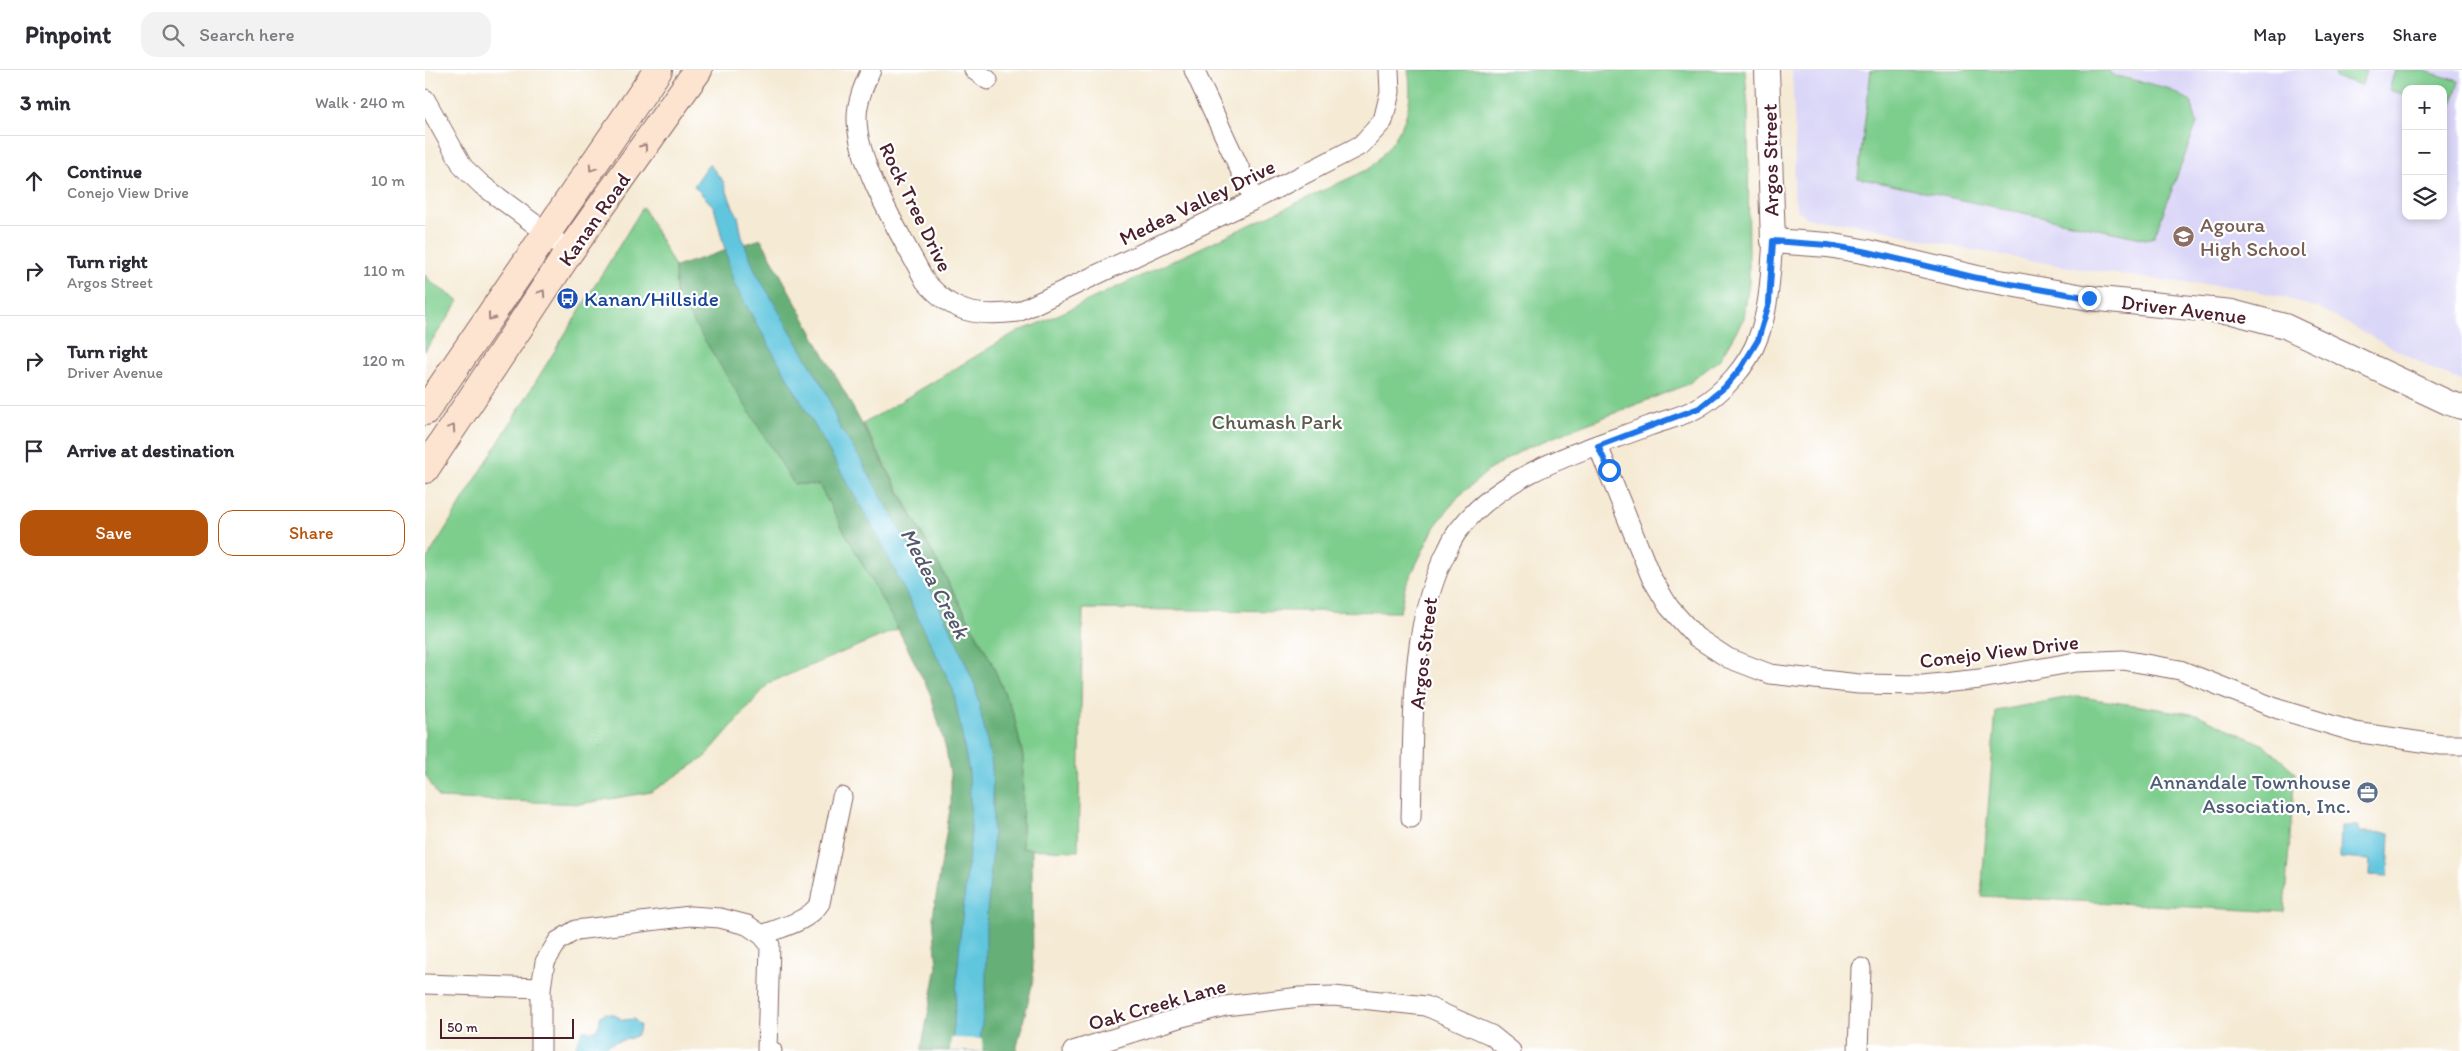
<!DOCTYPE html>
<html lang="en">
<head>
<meta charset="utf-8">
<style>
	body { margin:0; font-family:Itim,sans-serif; background:#f2f2f3; color:#2b2b33 }
	.controls { position:absolute; right:15px; top:15px; display:grid; overflow:hidden; border-radius:10px; box-shadow:0 2px 8px #0003 }
	.controls button { width:45px; height:45px; display:grid; place-items:center; padding:0; border:0; border-bottom:1px solid #e1e1e2; background:#fff; color:#2b2b33; font:25px sans-serif }
	.scale { position:absolute; left:15px; bottom:12px; width:134px; box-sizing:border-box; padding-left:5px; border:2px solid #4a1f2b; border-top:0; font-size:14px; line-height:18px; white-space:nowrap; color:#4a1f2b; -webkit-text-stroke:4px #fff; paint-order:stroke }
	.stop { position:absolute; width:15px; height:15px; margin:-11px; border:4px solid #1a73e8; border-radius:50%; background:#fff }
	.stop.end { background:#1a73e8; border-color:#fff; box-shadow:0 1px 5px #0008 }
	.list { margin:0; padding:0; list-style:none }
	h2 { display:flex; justify-content:space-between; align-items:center; height:65px; margin:0; padding:0 20px; font-size:21px }
	h2 small { font-size:16px; font-weight:400; color:#7c7c81 }
	.list li { display:grid; grid-template-columns:32px 1fr auto; gap:15px; align-items:center; box-sizing:border-box; height:90px; padding:0 20px; border-top:1px solid #e1e1e2 }
	.list b { display:block; font-size:19px; white-space:nowrap }
	.list p { margin:0; font-size:16px; white-space:nowrap; color:#7c7c81 }
	.list em { font-size:16px; font-style:normal; color:#7c7c81 }
	.actions { display:flex; gap:10px; padding:15px 20px }
	.actions a { flex:1; padding:11px 0; border:1px solid #b45309; border-radius:15px; text-align:center; font-size:18px; color:#b45309 }
	.actions .main { background:#b45309; color:#fff }
	.icon { flex:none; width:28px; height:28px; fill:none; stroke:currentColor; stroke-width:2; stroke-linecap:round; stroke-linejoin:round }
	.map { position:relative; flex:none; width:2037px; height:981px; overflow:hidden }
	header { display:flex; align-items:center; gap:30px; box-sizing:border-box; height:70px; padding:0 25px; background:#fff; border-bottom:1px solid #e1e1e2 }
	header strong { font-size:24px }
	nav { display:flex; gap:28px; margin-inline-start:auto; font-size:18px }
	.search { width:350px; height:45px; background:#f2f2f3; display:flex; align-items:center; gap:12px; box-sizing:border-box; padding:0 18px; border-radius:15px; color:#7c7c81; font-size:19px }
	main { display:flex }
	aside { flex:1; background:#fff }
	.map>svg:first-child { display:block }
	.built { fill:#dad6f7; fill-rule:evenodd }
	.green { fill:#7dcd8d; stroke:#64765c }
	.forest { fill:#66b078; stroke:#586852 }
	.water { fill:#61c6de; stroke:#567284 }
	.pier { fill:#f5ead4 }
	.lines { fill:none; stroke-linecap:round; stroke-linejoin:round }
	.minor-casing { stroke:#866666; stroke-width:21 }
	.tertiary-casing { stroke:#866666; stroke-width:26 }
	.secondary-casing { stroke:#866666; stroke-width:30 }
	.minor { stroke:#fff; stroke-width:19 }
	.tertiary { stroke:#fff; stroke-width:24 }
	.secondary { stroke:#fde4d1; stroke-width:28 }
	.oneway { stroke:#a4827e }
	.route { stroke:#1a73e8; stroke-width:6 }
	.labels { text-anchor:middle; dominant-baseline:central; stroke-width:4.5; stroke-linejoin:round; paint-order:stroke }
	.street-label { font-size:21px; fill:#4a1f2b; stroke:#fff }
	.education-label { font-size:21px; fill:#785e54; stroke:#fff; text-anchor:start }
	.transit-label { font-size:21px; fill:#164399; stroke:#fff; text-anchor:start }
	.park-label { font-size:21px; fill:#5c5c4d; stroke:#fff }
	.service-label { font-size:21px; fill:#4e5e75; stroke:#fff; text-anchor:end }
	.water-label { font-size:22px; font-style:italic; fill:#52596a; stroke:#fff }
</style>
</head>
<body>
<header>
<strong>Pinpoint</strong>
<div class="search"><svg class="icon" aria-label="search" viewBox="0 0 24 24"><circle cx="10" cy="10" r="6"/><path d="M15 15l6 6"/></svg>Search here</div>
<nav><a>Map</a><a>Layers</a><a>Share</a></nav>
</header>
<main>
<aside>
<h2>3 min<small>Walk · 240 m</small></h2>
<ul class="list">
<li><svg class="icon" aria-label="ahead" viewBox="0 0 24 24"><path d="M12 20V5M6 11l6-6 6 6"/></svg><div><b>Continue</b><p>Conejo View Drive</p></div><em>10 m</em></li>
<li><svg class="icon" aria-label="right" viewBox="0 0 24 24"><path d="M7 20v-9h11M14 6l5 5-5 5"/></svg><div><b>Turn right</b><p>Argos Street</p></div><em>110 m</em></li>
<li><svg class="icon" aria-label="right" viewBox="0 0 24 24"><path d="M7 20v-9h11M14 6l5 5-5 5"/></svg><div><b>Turn right</b><p>Driver Avenue</p></div><em>120 m</em></li>
<li><svg class="icon" aria-label="arrive" viewBox="0 0 24 24"><path d="M6 21V4h12l-3 4 3 4H6"/></svg><div><b>Arrive at destination</b></div></li>
</ul>
<div class="actions"><a class="main">Save</a><a>Share</a></div>
</aside>
<div class="map">
<svg width="2037" height="981" viewBox="0 0 2037 981">
	<rect width="100%" height="100%" fill="#fff"/>
	<filter id="ink" filterUnits="userSpaceOnUse"><feTurbulence type="fractalNoise" baseFrequency=".02" numOctaves="2"/><feDisplacementMap in="SourceGraphic" scale="10" xChannelSelector="R" yChannelSelector="G"/><feConvolveMatrix kernelMatrix="1 2 1 2 8 2 1 2 1" color-interpolation-filters="sRGB"/></filter>
	<filter id="wash" filterUnits="userSpaceOnUse"><feTurbulence type="fractalNoise" baseFrequency=".0096" numOctaves="4" result="noise"/><feDisplacementMap in="SourceGraphic" scale="20" xChannelSelector="R" yChannelSelector="G"/><feGaussianBlur stdDeviation="1.12" result="paint"/><feColorMatrix in="noise" values="0 0 0 0 0 0 0 0 0 0 0 0 0 0 0 0 0 1.4 0 .05"/><feComposite in="paint" operator="in"/></filter>
	<g filter="url(#wash)">
		<rect width="100%" height="100%" fill="#f5ead4"/>
		<!-- built -->
		<path class="built" d="M1367,0H2037V311L2011,301L1895,239L1853,226L1815,218L1733,210L1637,196L1532,177L1431,154L1382,148L1373,141L1369,126L1370,65ZM1981,19H2018V146H1981Z"/>
		<!-- green -->
		<g class="green">
			<path d="M983,0H1320L1323,38L1324,212L1319,248L1295,289L1263,314L1101,378L1064,400L1033,427L1010,456L980,517L975,542L658,539L653,781L597,779L598,687L589,646L566,591L438,354L591,262L611,255L944,99C973,70 991,43 983,0Z"/>
			<path d="M1446,0H1682L1688,5L1742,18L1766,31L1772,53L1729,167L1721,169L1433,108Z"/>
			<path d="M1912,0H1941L1937,15L1910,7Z"/>
			<path d="M1970,0H1996L2034,11L2026,38L2018,36V19H1981V25L1964,20Z"/>
			<path d="M218,137L250,197L251,224L394,415L473,559L344,613L279,688L226,722L155,734L14,728L0,704V492Z"/>
			<path d="M0,205L7,213L34,231L0,281Z"/>
			<path d="M1650,626L1773,645L1839,675L1870,702L1859,842L1556,826L1571,641Z"/>
		</g>
		<!-- forest -->
		<path class="forest" d="M336,169L566,591L589,646L598,687L597,778L607,779L608,911L591,981H496L512,897L508,846L526,733V710L521,679L505,623L473,559L394,415L369,414L251,224L250,197Z"/>
		<!-- water -->
		<g class="water">
			<path d="M284,94L298,111L307,135L313,146L317,167L331,202L402,323L413,354L436,390L480,468L530,568L550,615L567,695L568,737V779L561,853V919L554,981H527L535,867L546,761L544,703L528,619L453,467L309,214L289,137L269,116Z"/>
			<path d="M1916,756H1934V762L1965,763L1963,806L1944,805L1945,790L1915,788Z"/>
			<path d="M180,943L188,944L198,950L209,949L215,955L214,962C206,974 188,966 176,981H153L151,976L158,960C168,964 176,958 175,947Z"/>
		</g>
		<!-- pier -->
		<path class="pier" d="M526,968L558,969L557,981H525Z"/>
	</g>
	<g filter="url(#ink)">
		<g class="lines">
			<defs>
				<g id="minor">
					<path d="M446,0C439,15 432,31 432,47C431,95 478,168 500,211C528,244 553,247 593,242L829,130L936,75L958,51L965,22L964,0"/>
					<path d="M549,0L563,10"/>
					<path d="M769,0L829,130"/>
					<path d="M0,29L38,97L57,115L123,164L144,182"/>
					<path d="M1173,376L1226,507L1244,537L1271,567L1303,588L1345,604L1434,614L1498,615L1555,609L1651,592L1698,590L1755,600L1853,639L1930,662L2017,675H2037"/>
					<path d="M986,748C989,663 982,558 1022,481C1025,475 1028,467 1033,461C1077,402 1158,381 1224,356C1240,350 1260,346 1274,337C1299,322 1323,295 1333,268C1345,237 1345,204 1348,171"/>
					<path d="M337,865C357,857 383,852 395,833L417,727"/>
					<path d="M0,914L116,918L120,892L133,871L151,860L265,846L295,848L322,855L337,865L345,875L342,981H347"/>
					<path d="M116,981V918"/>
					<path d="M648,981L757,947L800,936L875,927L909,926L1001,936L1066,965L1086,981"/>
					<path d="M1433,981L1436,898"/>
				</g>
				<path id="tertiary" d="M1342,0L1348,171L1403,175L1443,182L1552,208L1664,228L1807,242L1860,256L2024,333L2037,337"/>
				<g id="secondary">
					<path d="M0,341L233,0"/>
					<path d="M0,399L144,182L273,0"/>
				</g>
			</defs>
			<!-- minor casing -->
			<use href="#minor" class="minor-casing"/>
			<!-- tertiary casing -->
			<use href="#tertiary" class="tertiary-casing"/>
			<!-- secondary casing -->
			<use href="#secondary" class="secondary-casing"/>
			<!-- minor -->
			<use href="#minor" class="minor"/>
			<!-- tertiary -->
			<use href="#tertiary" class="tertiary"/>
			<!-- secondary -->
			<use href="#secondary" class="secondary"/>
		</g>
		<!-- one-way arrows -->
		<defs><path id="oneway-chevron" d="M-2-3.5L2.5 0L-2 3.5" fill="none" stroke-width="1.6" stroke-linecap="round" stroke-linejoin="round" transform="scale(1.25)"/></defs>
		<g class="oneway">
			<use href="#oneway-chevron" transform="translate(219 77) rotate(-54)"/>
			<use href="#oneway-chevron" transform="translate(167 98) rotate(124)"/>
			<use href="#oneway-chevron" transform="translate(117 223) rotate(-56)"/>
			<use href="#oneway-chevron" transform="translate(66 247) rotate(125)"/>
			<use href="#oneway-chevron" transform="translate(27 358) rotate(-56)"/>
		</g>
	</g>
	<g class="lines" filter="url(#ink)">
		<!-- route -->
		<path class="route" d="M1184,400L1173,376L1274,338L1300,317L1316,298L1333,270L1344,233L1348,171L1403,175L1443,182L1552,208L1664,228"/>
	</g>
	<!-- icons -->
	<defs>
		<symbol id="school-disc" viewBox="-11 -11 22 22"><circle r="9.5" fill="#8d6e63" stroke="#fff"/><path d="M0-5L7-2L0 1L-7-2ZM-4 1L0 2.5L4 1V4Q0 6-4 4Z" fill="#fff"/></symbol>
		<symbol id="bus-disc" viewBox="-11 -11 22 22"><circle r="9.5" fill="#1a4fb4" stroke="#fff"/><path d="M-5-6H5V4H4V6H2V4H-2V6H-4V4H-5ZM-3.5-4V0h7V-4ZM-3.5 1.2v1.5H-2V1.2ZM2 1.2v1.5H3.5V1.2Z" fill="#fff"/></symbol>
		<symbol id="office-disc" viewBox="-11 -11 22 22"><circle r="9.5" fill="#5c6f8a" stroke="#fff"/><path d="M-6-3h4V-5.5h4V-3h4V5H-6ZM-1-4.5V-3h2v-1.5ZM-6 0V1H6V0Z" fill="#fff"/></symbol>
	</defs>
	<g fill-rule="evenodd">
		<use href="#school-disc" x="1746" y="154" width="25" height="25"/>
		<use href="#bus-disc" x="130" y="216" width="25" height="25"/>
		<use href="#office-disc" x="1930" y="710" width="25" height="25"/>
	</g>
	<g class="labels">
		<!-- street labels -->
		<g class="street-label">
			<text transform="translate(1345 90) rotate(-91)">Argos Street</text>
			<text transform="translate(772 132) rotate(-26)">Medea Valley Drive</text>
			<text transform="translate(491 137) rotate(64)">Rock Tree Drive</text>
			<text transform="translate(169 149) rotate(-55)">Kanan Road</text>
			<text transform="translate(1759 239) rotate(7)">Driver Avenue</text>
			<text transform="translate(1574 581) rotate(-7)">Conejo View Drive</text>
			<text transform="translate(998 583) rotate(-83)">Argos Street</text>
			<text transform="translate(732 934) rotate(-16)">Oak Creek Lane</text>
		</g>
		<!-- education labels -->
		<g class="education-label">
			<text x="1775" y="154">Agoura<tspan x="1775" dy="24">High School</tspan></text>
		</g>
		<!-- transit labels -->
		<g class="transit-label">
			<text x="159" y="228">Kanan/Hillside</text>
		</g>
		<!-- park labels -->
		<g class="park-label">
			<text x="852" y="351">Chumash Park</text>
		</g>
		<!-- service labels -->
		<g class="service-label">
			<text x="1926" y="711">Annandale Townhouse<tspan x="1926" dy="24">Association, Inc.</tspan></text>
		</g>
		<!-- water labels -->
		<g class="water-label">
			<text transform="translate(510 513) rotate(62)">Medea Creek</text>
		</g>
	</g>
</svg>
<div class="controls">
<button>+</button>
<button>−</button>
<button><svg class="icon" aria-label="layers" viewBox="0 0 24 24"><path d="M12 4l9 5-9 5-9-5zM3 14l9 5 9-5"/></svg></button>
</div>
<div class="scale">50 m</div>
<div class="stop" style="left:1184px;top:400px"></div>
<div class="stop end" style="left:1664px;top:228px"></div>
</div>
</main>
</body>
</html>
